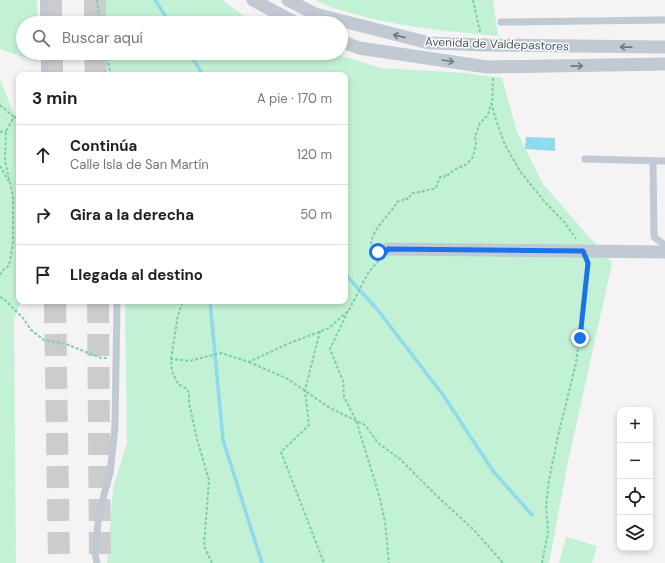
<!DOCTYPE html>
<html lang="es">
<head>
<meta charset="utf-8">
<style>
	body { margin:0; font-family:"DM Sans",sans-serif; background:#f2f2f2; color:#202124 }
	.controls { position:absolute; right:12px; bottom:12px; display:grid; overflow:hidden; border-radius:8px; box-shadow:0 2px 6px #0003 }
	.controls button { width:36px; height:36px; display:grid; place-items:center; padding:0; border:0; border-bottom:1px solid #e0e0e0; background:#fff; color:#202124; font:20px sans-serif }
	.stop { position:absolute; width:12px; height:12px; margin:-9px; border:3px solid #1a73e8; border-radius:50%; background:#fff }
	.stop.end { background:#1a73e8; border-color:#fff; box-shadow:0 1px 4px #0008 }
	.list { margin:0; padding:0; list-style:none }
	h2 { display:flex; justify-content:space-between; align-items:center; height:52px; margin:0; padding:0 16px; font-size:17px }
	h2 small { font-size:13px; font-weight:400; color:#757577 }
	.list li { display:grid; grid-template-columns:26px 1fr auto; gap:12px; align-items:center; box-sizing:border-box; height:60px; padding:0 16px; border-top:1px solid #e0e0e0 }
	.list b { display:block; font-size:15px; white-space:nowrap }
	.list p { margin:0; font-size:13px; white-space:nowrap; color:#757577 }
	.list em { font-size:13px; font-style:normal; color:#757577 }
	.icon { flex:none; width:22px; height:22px; fill:none; stroke:currentColor; stroke-width:2; stroke-linecap:round; stroke-linejoin:round }
	.map { position:relative; flex:none; width:665px; height:563px; overflow:hidden }
	.search { position:absolute; background:#fff; box-shadow:0 2px 6px #0003; left:16px; top:16px; width:332px; height:44px; display:flex; align-items:center; gap:10px; box-sizing:border-box; padding:0 14px; border-radius:22px; color:#757577; font-size:15px }
	.panel { position:absolute; background:#fff; box-shadow:0 2px 6px #0003; left:16px; top:72px; width:332px; height:232px; border-radius:8px }
	.map>svg:first-child { display:block }
	.green { fill:#c3f1d5 }
	.water { fill:#90daee }
	.lines { fill:none; stroke-linecap:round; stroke-linejoin:round }
	.stream { stroke:#90daee; stroke-width:3.5 }
	.motorway-tunnel { stroke:#caccce; stroke-width:22; stroke-dasharray:22 11; stroke-linecap:butt }
	.path { stroke:#7ad0a6; stroke-width:2; stroke-dasharray:3 2; stroke-linecap:butt }
	.service { stroke:#c1cad2; stroke-width:7 }
	.minor { stroke:#c1cad2; stroke-width:13 }
	.oneway { stroke:#6e7983 }
	.route { stroke:#1a73e8; stroke-width:5 }
	.labels { text-anchor:middle; dominant-baseline:central; stroke-width:3; stroke-linejoin:round; paint-order:stroke }
	.street-label { font-size:12px; fill:#4a5661; stroke:#fff }
</style>
</head>
<body>
<div class="map">
<svg width="665" height="563" viewBox="0 0 665 563">
	<rect width="100%" height="100%" fill="#f5f3f3"/>
	<!-- green -->
	<g class="green">
		<path d="M0,0H37L38,23H23V53H38V62L0,49Z"/>
		<path d="M103,0H222L248,19L257,23H103Z"/>
		<path d="M316,0H493L498,36C447,31 396,27 347,12C336,9 326,6 316,0Z"/>
		<path d="M103,53H332L381,68L465,73L502,78L517,132L543,184L612,263L568,462L549,563H107L113,488L127,443L125,301H345V75H104Z"/>
		<path d="M0,80L18,123L16,199L19,210V301H21L14,320L16,563H0Z"/>
		<path d="M566,537L597,546L592,563H559Z"/>
	</g>
	<!-- water -->
	<path class="water" d="M526,137L555,138V151L525,149Z"/>
	<g class="lines">
		<!-- stream -->
		<g class="stream">
			<path d="M155,0L170,23"/>
			<path d="M189,53L203,75"/>
			<path d="M345,274L377,309L443,395L493,471L532,515"/>
			<path d="M210,301L223,440L262,563"/>
		</g>
		<!-- motorway-tunnel -->
		<g class="motorway-tunnel">
			<path d="M51,0V23"/>
			<path d="M95,0V23"/>
			<path d="M52,53V75"/>
			<path d="M95,53L96,75"/>
			<path d="M55,301L59,563"/>
			<path d="M98,301L100,563"/>
		</g>
		<!-- path -->
		<g class="path">
			<path d="M97,0L100,23"/>
			<path d="M473,0L480,32"/>
			<path d="M106,53L111,75"/>
			<path d="M493,78L492,104L495,117L505,145L520,171L544,201L565,223L576,239"/>
			<path d="M0,105L14,117"/>
			<path d="M0,132L6,131"/>
			<path d="M0,166L9,182"/>
			<path d="M376,251H373C364,235 391,215 397,202L403,200L404,198L408,199L412,193L420,192L436,188L440,177H444L446,174L448,175L454,170L467,164L473,157L476,144L475,137L480,123L488,115L491,103"/>
			<path d="M0,275L4,269L9,266L13,242V196L5,161L6,131L14,117L19,118"/>
			<path d="M0,297L4,299L23,318L31,330L44,340L66,344L101,358H108"/>
			<path d="M348,311L330,349L343,381L344,397L356,420L379,495L385,522L389,563"/>
			<path d="M320,331L305,390L309,425L281,452L324,563"/>
			<path d="M171,359L178,315L183,301"/>
			<path d="M249,362L288,379L330,408L365,425L378,443L400,459L439,498L474,530L503,563"/>
			<path d="M212,563L204,546L209,480L197,439L189,403V393L187,389L178,384L172,371L171,359L189,361L221,353L249,362L285,345L329,328L349,310L368,273L380,259"/>
			<path d="M542,563L548,532L546,506L549,480L558,436L576,363L585,295L588,262"/>
		</g>
		<!-- service -->
		<g class="service">
			<path d="M44,0L45,23"/>
			<path d="M501,22L665,20"/>
			<path d="M45,53V75"/>
			<path d="M585,159L665,161"/>
			<path d="M653,161L654,237L665,245"/>
			<path d="M97,563L95,553L99,513L110,473L115,427L117,301"/>
		</g>
		<!-- minor -->
		<g class="minor">
			<path d="M253,0L296,23"/>
			<path d="M288,0L315,14L429,43L486,45L665,47"/>
			<path d="M341,41L359,48L487,67L665,64"/>
			<path d="M388,249L665,252"/>
		</g>
	</g>
	<!-- one-way arrows -->
	<defs><path id="oneway-shaft" d="M-6 0H5M1.5-3L5.5 0L1.5 3" fill="none" stroke-width="1.6" stroke-linecap="round" stroke-linejoin="round"/></defs>
	<g class="oneway">
		<use href="#oneway-shaft" transform="translate(399 36) rotate(-167)"/>
		<use href="#oneway-shaft" transform="translate(626 47) rotate(-179)"/>
		<use href="#oneway-shaft" transform="translate(448 61) rotate(9)"/>
		<use href="#oneway-shaft" transform="translate(577 66) rotate(-1)"/>
	</g>
	<g class="lines">
		<!-- route -->
		<path class="route" d="M378,252L384,254L388,249L583,251L588,263L580,338"/>
	</g>
	<g class="labels">
		<!-- street labels -->
		<g class="street-label">
			<text transform="translate(497 44) rotate(2)">Avenida de Valdepastores</text>
		</g>
	</g>
</svg>
<div class="controls">
<button>+</button>
<button>−</button>
<button><svg class="icon" aria-label="locate" viewBox="0 0 24 24"><circle cx="12" cy="12" r="6"/><path d="M12 2v4M12 18v4M2 12h4M18 12h4"/></svg></button>
<button><svg class="icon" aria-label="layers" viewBox="0 0 24 24"><path d="M12 4l9 5-9 5-9-5zM3 14l9 5 9-5"/></svg></button>
</div>
<div class="stop" style="left:378px;top:252px"></div>
<div class="stop end" style="left:580px;top:338px"></div>
<div class="search"><svg class="icon" aria-label="search" viewBox="0 0 24 24"><circle cx="10" cy="10" r="6"/><path d="M15 15l6 6"/></svg>Buscar aquí</div>
<section class="panel">
<h2>3 min<small>A pie · 170 m</small></h2>
<ul class="list">
<li><svg class="icon" aria-label="ahead" viewBox="0 0 24 24"><path d="M12 20V5M6 11l6-6 6 6"/></svg><div><b>Continúa</b><p>Calle Isla de San Martín</p></div><em>120 m</em></li>
<li><svg class="icon" aria-label="right" viewBox="0 0 24 24"><path d="M7 20v-9h11M14 6l5 5-5 5"/></svg><div><b>Gira a la derecha</b></div><em>50 m</em></li>
<li><svg class="icon" aria-label="arrive" viewBox="0 0 24 24"><path d="M6 21V4h12l-3 4 3 4H6"/></svg><div><b>Llegada al destino</b></div></li>
</ul>
</section>
</div>
</body>
</html>
